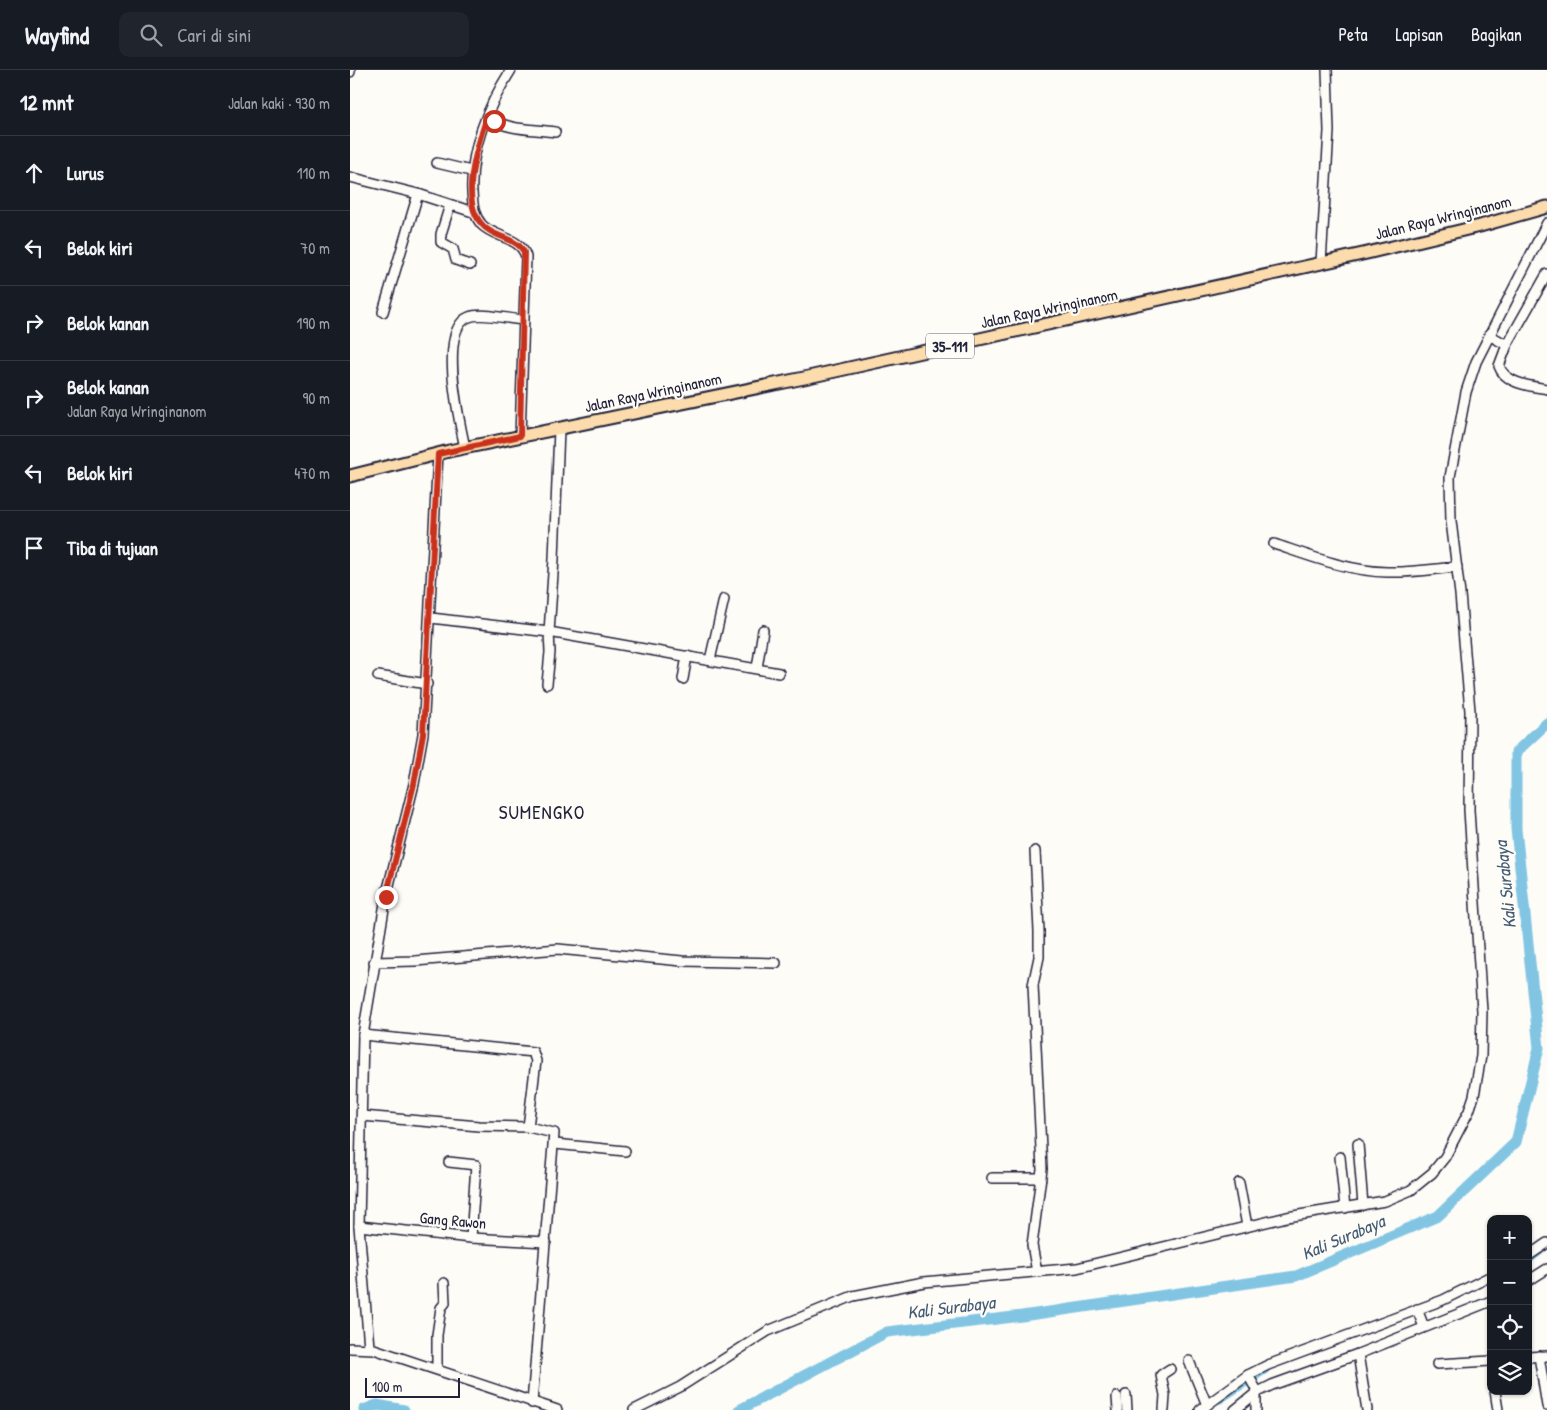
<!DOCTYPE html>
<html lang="id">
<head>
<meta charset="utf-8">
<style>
	body { margin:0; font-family:"Patrick Hand",sans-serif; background:#20242c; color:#f1f3f6 }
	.controls { position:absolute; right:15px; bottom:15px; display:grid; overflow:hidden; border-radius:10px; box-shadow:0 1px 4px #0004 }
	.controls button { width:45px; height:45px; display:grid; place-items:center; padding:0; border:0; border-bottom:1px solid #363941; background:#171b24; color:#f1f3f6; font:25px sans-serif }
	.scale { position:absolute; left:15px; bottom:12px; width:95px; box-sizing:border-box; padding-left:5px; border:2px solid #22223b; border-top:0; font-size:14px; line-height:18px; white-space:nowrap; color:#22223b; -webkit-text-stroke:4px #fdfcf7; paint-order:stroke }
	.stop { position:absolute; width:15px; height:15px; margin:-11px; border:4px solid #c8321e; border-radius:50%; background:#fff }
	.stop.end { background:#c8321e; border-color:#fff; box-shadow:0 1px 5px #0008 }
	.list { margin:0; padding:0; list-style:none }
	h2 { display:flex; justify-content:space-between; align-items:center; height:65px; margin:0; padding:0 20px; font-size:21px }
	h2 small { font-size:16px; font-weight:400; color:#9ea1a6 }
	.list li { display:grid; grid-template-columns:32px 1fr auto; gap:15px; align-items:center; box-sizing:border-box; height:75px; padding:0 20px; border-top:1px solid #363941 }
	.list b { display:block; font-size:19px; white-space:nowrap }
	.list p { margin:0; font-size:16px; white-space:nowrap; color:#9ea1a6 }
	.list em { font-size:16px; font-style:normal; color:#9ea1a6 }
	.icon { flex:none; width:28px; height:28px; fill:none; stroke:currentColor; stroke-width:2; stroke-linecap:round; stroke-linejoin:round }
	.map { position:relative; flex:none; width:1197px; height:1340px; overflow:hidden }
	header { display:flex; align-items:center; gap:30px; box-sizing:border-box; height:70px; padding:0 25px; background:#171b24; border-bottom:1px solid #363941 }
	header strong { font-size:24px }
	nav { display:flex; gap:28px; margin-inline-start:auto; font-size:18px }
	.search { width:350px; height:45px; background:#20242c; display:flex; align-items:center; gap:12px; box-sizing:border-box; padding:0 18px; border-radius:10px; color:#9ea1a6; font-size:19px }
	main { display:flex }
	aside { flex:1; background:#171b24 }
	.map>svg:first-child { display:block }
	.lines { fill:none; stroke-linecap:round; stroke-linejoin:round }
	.canal { stroke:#82c5e3; stroke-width:7 }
	.river { stroke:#82c5e3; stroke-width:11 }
	.minor-casing { stroke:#22223b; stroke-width:12 }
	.major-casing { stroke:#22223b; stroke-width:15 }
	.minor { stroke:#fdfcf7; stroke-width:9 }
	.major { stroke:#fcdcac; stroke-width:11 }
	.route { stroke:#c8321e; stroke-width:6 }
	.labels { text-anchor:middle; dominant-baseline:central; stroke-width:4.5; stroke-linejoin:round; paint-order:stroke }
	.shield { fill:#fdfcf7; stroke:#646373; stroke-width:1 }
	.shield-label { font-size:15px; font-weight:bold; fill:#22223b }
	.street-label { font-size:16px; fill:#22223b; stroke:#fdfcf7 }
	.water-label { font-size:18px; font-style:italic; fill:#445b76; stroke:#fdfcf7 }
	.quarter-label { font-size:19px; letter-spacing:1px; fill:#22223b; stroke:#fdfcf7 }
</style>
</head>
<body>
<header>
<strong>Wayfind</strong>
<div class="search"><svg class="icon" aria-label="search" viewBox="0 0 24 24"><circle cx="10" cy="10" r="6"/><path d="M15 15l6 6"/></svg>Cari di sini</div>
<nav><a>Peta</a><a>Lapisan</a><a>Bagikan</a></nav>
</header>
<main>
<aside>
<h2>12 mnt<small>Jalan kaki · 930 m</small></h2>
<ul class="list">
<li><svg class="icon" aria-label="ahead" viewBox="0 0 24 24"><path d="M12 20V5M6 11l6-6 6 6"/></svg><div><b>Lurus</b></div><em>110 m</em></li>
<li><svg class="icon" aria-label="left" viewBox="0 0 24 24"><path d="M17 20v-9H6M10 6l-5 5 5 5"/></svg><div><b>Belok kiri</b></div><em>70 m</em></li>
<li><svg class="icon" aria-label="right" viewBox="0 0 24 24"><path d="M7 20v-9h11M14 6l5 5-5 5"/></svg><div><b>Belok kanan</b></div><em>190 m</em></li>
<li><svg class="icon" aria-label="right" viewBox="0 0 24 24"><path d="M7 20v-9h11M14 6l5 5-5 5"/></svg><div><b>Belok kanan</b><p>Jalan Raya Wringinanom</p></div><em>90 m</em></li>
<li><svg class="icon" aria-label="left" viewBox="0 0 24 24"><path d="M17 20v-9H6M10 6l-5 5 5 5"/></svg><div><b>Belok kiri</b></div><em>470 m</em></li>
<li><svg class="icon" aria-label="arrive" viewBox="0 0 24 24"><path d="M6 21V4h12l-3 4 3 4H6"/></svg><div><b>Tiba di tujuan</b></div></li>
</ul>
</aside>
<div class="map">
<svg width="1197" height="1340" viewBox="0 0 1197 1340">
	<rect width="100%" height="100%" fill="#fdfcf7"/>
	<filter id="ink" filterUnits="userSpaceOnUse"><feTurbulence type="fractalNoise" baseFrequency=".02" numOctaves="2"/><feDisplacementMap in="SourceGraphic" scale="10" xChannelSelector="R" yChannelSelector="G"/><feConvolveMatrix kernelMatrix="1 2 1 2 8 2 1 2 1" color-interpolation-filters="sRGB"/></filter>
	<g filter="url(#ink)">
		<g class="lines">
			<!-- canal -->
			<g class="canal">
				<path d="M1178,1191L1190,1182"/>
				<path d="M870,1330L916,1300"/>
			</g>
			<!-- river -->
			<g class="river">
				<path d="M14,1340L27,1335L54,1340"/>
				<path d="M389,1340L537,1262L672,1246L946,1206L1088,1146L1166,1072L1189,978L1166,759V682L1197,653"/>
			</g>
			<defs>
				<g id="minor">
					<path d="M161,0C138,36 120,79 122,122C123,135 123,145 132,155C145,168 171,167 176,187L170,366"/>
					<path d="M0,2V0"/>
					<path d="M137,47C156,60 183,59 205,62"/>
					<path d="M87,93L121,101"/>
					<path d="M0,107L68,124L123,142"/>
					<path d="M100,135L91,164V172L103,179L106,190L120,195"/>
					<path d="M971,193L979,61L977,0"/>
					<path d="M1197,204L1157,275L1149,296C1155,314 1181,316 1197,319"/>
					<path d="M33,242L68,124"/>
					<path d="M1139,265L1157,275"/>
					<path d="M209,359L204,489L199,562L429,603"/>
					<path d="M115,378C110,353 87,259 119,247C131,242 159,249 173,250"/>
					<path d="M924,474C960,486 998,501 1037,502C1060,503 1084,499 1107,497"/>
					<path d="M81,548L199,562L200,582L197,614"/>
					<path d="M360,590L374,529"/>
					<path d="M407,598L413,560"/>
					<path d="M28,606L77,614"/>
					<path d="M333,609L337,586"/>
					<path d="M685,781L689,861V887L683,915L692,1099L682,1175L687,1202"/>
					<path d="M24,892L65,891L208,879L332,891L426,893"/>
					<path d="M13,965L183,982L186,991L178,1057"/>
					<path d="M12,1046L129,1056L178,1057L204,1063L182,1333"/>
					<path d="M205,1074L275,1081"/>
					<path d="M1008,1074L1013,1135"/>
					<path d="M990,1087L995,1138"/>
					<path d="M99,1092L126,1095L121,1168"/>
					<path d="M642,1108H691"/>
					<path d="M889,1113L897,1156"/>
					<path d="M9,1156L121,1168L196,1172"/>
					<path d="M1178,1186L1197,1173"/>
					<path d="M1178,1211L1197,1199"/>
					<path d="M1067,1239L1074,1257"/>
					<path d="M19,1277L9,1156L13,965L36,827L64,714L73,664L88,384"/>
					<path d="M0,1278L24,1279L207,1340"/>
					<path d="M1008,1284L1017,1340"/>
					<path d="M1189,1286L1197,1336"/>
					<path d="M1178,1287L1197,1286"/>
					<path d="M839,1291L857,1335"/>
					<path d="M1087,1294L1141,1291"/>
					<path d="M87,1299V1265L91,1238L95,1233L94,1213"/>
					<path d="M898,1305L906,1319V1340"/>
					<path d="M1145,1321L1148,1340"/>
					<path d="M776,1325L777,1340"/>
					<path d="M767,1327L768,1340"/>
					<path d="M284,1340L330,1317L418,1261L503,1226L574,1212L727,1198L937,1147L1035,1131L1061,1120L1082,1103L1095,1087L1119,1041L1124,1026L1131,986L1132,941L1119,740L1120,641L1110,524L1101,451L1100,407L1116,322L1126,292L1197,153"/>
					<path d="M814,1340L815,1325L811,1305L820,1299"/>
					<path d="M850,1340L898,1305L918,1295L1093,1230L1141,1206"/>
					<path d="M885,1340L906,1323L922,1315L1008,1284L1141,1231"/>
				</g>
				<path id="major" d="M0,406L99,381L454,308L1017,183L1130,156L1197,137"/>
			</defs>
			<!-- minor casing -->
			<use href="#minor" class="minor-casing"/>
			<!-- major casing -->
			<use href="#major" class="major-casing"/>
			<!-- minor -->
			<use href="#minor" class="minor"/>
			<!-- major -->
			<use href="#major" class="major"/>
		</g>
	</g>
	<g class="lines" filter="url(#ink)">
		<!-- route -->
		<path class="route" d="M36,827L64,714L73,664L88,384L170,366L174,182C168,170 151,168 140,161C105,140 127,77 137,47L144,51"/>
	</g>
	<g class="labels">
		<!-- shield labels -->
		<rect class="shield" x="576" y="263.5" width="48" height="25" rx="4"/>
		<g class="shield-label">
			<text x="600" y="276">35-111</text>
		</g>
		<!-- street labels -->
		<g class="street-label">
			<text transform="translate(1093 147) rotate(-14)">Jalan Raya Wringinanom</text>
			<text transform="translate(699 238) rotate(-12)">Jalan Raya Wringinanom</text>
			<text transform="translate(303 322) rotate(-12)">Jalan Raya Wringinanom</text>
			<text transform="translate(103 1150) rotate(5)">Gang Rawon</text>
		</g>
		<!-- water labels -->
		<g class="water-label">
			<text transform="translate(1155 815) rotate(-96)">Kali Surabaya</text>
			<text transform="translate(993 1167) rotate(-23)">Kali Surabaya</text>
			<text transform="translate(601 1237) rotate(-7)">Kali Surabaya</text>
		</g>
		<!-- quarter labels -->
		<g class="quarter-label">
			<text x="192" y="742">SUMENGKO</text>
		</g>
	</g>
</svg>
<div class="controls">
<button>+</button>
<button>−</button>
<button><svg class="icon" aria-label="locate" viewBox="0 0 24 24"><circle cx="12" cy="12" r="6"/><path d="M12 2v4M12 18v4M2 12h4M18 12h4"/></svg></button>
<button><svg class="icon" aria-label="layers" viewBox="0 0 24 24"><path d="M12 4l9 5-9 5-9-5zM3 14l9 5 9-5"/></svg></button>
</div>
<div class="scale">100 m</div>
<div class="stop" style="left:144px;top:51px"></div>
<div class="stop end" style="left:36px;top:827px"></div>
</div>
</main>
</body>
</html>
